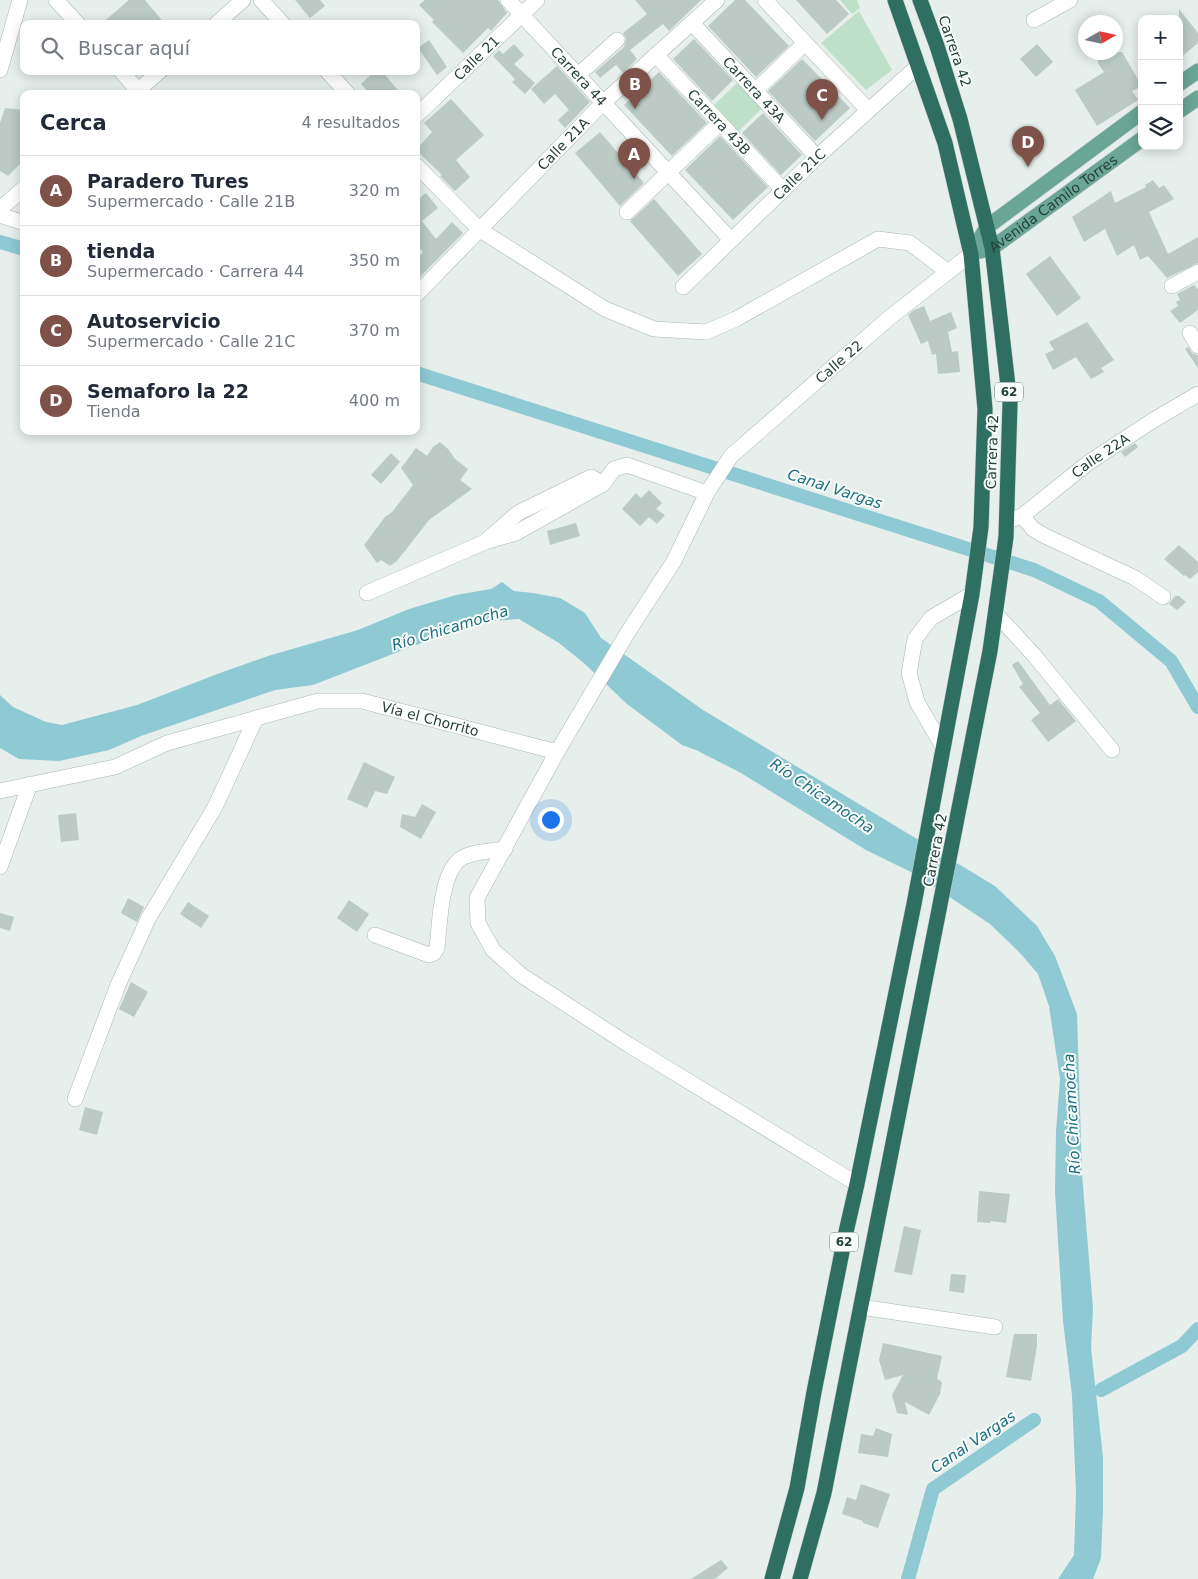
<!DOCTYPE html>
<html lang="es">
<head>
<meta charset="utf-8">
<style>
	body { margin:0; font-family:"DejaVu Sans",sans-serif; background:#f6f6f7; color:#1f2937 }
	.controls { position:absolute; right:15px; top:15px; display:grid; overflow:hidden; border-radius:10px; box-shadow:0 2px 12px #0003 }
	.controls button { width:45px; height:45px; display:grid; place-items:center; padding:0; border:0; border-bottom:1px solid #e0e1e3; background:#fff; color:#1f2937; font:25px sans-serif }
	.compass { position:absolute; left:1078px; top:15px; width:45px; height:45px; border-radius:50%; background:#fff; box-shadow:0 2px 12px #0003; rotate:81deg }
	.you { position:absolute; left:550px; top:819px; width:18px; height:18px; margin:-12px; border:4px solid #fff; border-radius:50%; background:#1a73e8; box-shadow:0 0 0 8px #1a73e833 }
	.badge { display:grid; place-items:center; width:32px; height:32px; border-radius:50%; background:#7f5249; color:#fff; font-size:16px; font-weight:700 }
	.pin { position:absolute; translate:-50% -41px; filter:drop-shadow(0 1px 2px #0008) }
	.pin::after { content:''; position:absolute; top:26px; width:18px; height:15px; background:inherit; clip-path:polygon(0 0,100% 0,50% 100%) }
	.list { margin:0; padding:0; list-style:none }
	h2 { display:flex; justify-content:space-between; align-items:center; height:65px; margin:0; padding:0 20px; font-size:21px }
	h2 small { font-size:16px; font-weight:400; color:#747a83 }
	.list li { display:grid; grid-template-columns:32px 1fr auto; gap:15px; align-items:center; box-sizing:border-box; height:70px; padding:0 20px; border-top:1px solid #e0e1e3 }
	.list b { display:block; font-size:19px; white-space:nowrap }
	.list p { margin:0; font-size:16px; white-space:nowrap; color:#747a83 }
	.list em { font-size:16px; font-style:normal; color:#747a83 }
	.icon { flex:none; width:28px; height:28px; fill:none; stroke:currentColor; stroke-width:2; stroke-linecap:round; stroke-linejoin:round }
	.map { position:relative; flex:none; width:1198px; height:1579px; overflow:hidden }
	.search { position:absolute; background:#fff; box-shadow:0 2px 12px #0003; left:20px; top:20px; width:400px; height:55px; display:flex; align-items:center; gap:12px; box-sizing:border-box; padding:0 18px; border-radius:10px; color:#747a83; font-size:19px }
	.panel { position:absolute; background:#fff; box-shadow:0 2px 12px #0003; left:20px; top:90px; width:400px; height:345px; border-radius:10px }
	.map>svg:first-child { display:block }
	.green { fill:#bfe0c8 }
	.water { fill:#8ec9d4 }
	.lines { fill:none; stroke-linecap:round; stroke-linejoin:round }
	.canal { stroke:#8ec9d4; stroke-width:14 }
	.building { fill:#bbcac4 }
	.minor-casing { stroke:#a8b8b2; stroke-width:16 }
	.major-casing { stroke:#c2cac8; stroke-width:16 }
	.highway-casing { stroke:#c2cac8; stroke-width:16 }
	.minor { stroke:#fff; stroke-width:15 }
	.major { stroke:#6aa596; stroke-width:15 }
	.highway { stroke:#2f6f62; stroke-width:15 }
	.labels { text-anchor:middle; dominant-baseline:central; stroke-width:4; stroke-linejoin:round; paint-order:stroke }
	.shield { fill:#f7fbf9; stroke:#637a73; stroke-width:1 }
	.shield-label { font-size:12px; font-weight:bold; fill:#24423a }
	.street-label { font-size:14px; fill:#24423a; stroke:#f7fbf9 }
	.water-label { font-size:15px; font-style:italic; fill:#1c6f80; stroke:#f7fbf9 }
</style>
</head>
<body>
<div class="map">
<svg width="1198" height="1579" viewBox="0 0 1198 1579">
	<rect width="100%" height="100%" fill="#e6efeb"/>
	<!-- green -->
	<g class="green">
		<path d="M840,0H857L860,8L852,14Z"/>
		<path d="M859,11L892,70L866,90L821,43Z"/>
		<path d="M739,81L764,106L738,132L713,106Z"/>
	</g>
	<!-- water -->
	<path class="water" d="M502,582L514,591L533,593L560,598L585,613L601,638L703,710L995,886L1037,926L1055,956L1077,1014L1082,1174L1093,1308L1091,1348L1103,1457V1511L1101,1558L1093,1579H1058L1074,1555L1076,1494L1072,1395L1063,1321L1055,1192L1056,1131L1060,1079L1049,1006L1038,974L1021,954L990,924L915,874L866,850L741,773L696,750L682,745L627,704L585,664L559,643L519,619L480,622L434,638L313,685L275,690L141,736L109,750L59,761L19,759L0,748V695L13,707L46,722L62,725L137,705L220,673L268,656L358,630L409,609L456,595L491,589Z"/>
	<g class="lines">
		<!-- canal -->
		<g class="canal">
			<path d="M0,242L24,249"/>
			<path d="M416,373L1034,570L1099,601L1171,661L1198,707"/>
			<path d="M1101,1390L1182,1346L1198,1329"/>
			<path d="M908,1579L933,1489L1034,1420"/>
		</g>
	</g>
	<!-- building -->
	<g class="building">
		<path d="M129,0H145L165,24H101Z"/>
		<path d="M295,0H320L325,6L310,18Z"/>
		<path d="M425,0H498L507,13L491,31L488,28L463,53L432,22L434,20L419,5Z"/>
		<path d="M635,0H701L669,31L663,24L630,50L637,59L623,73L616,65L600,78L595,72L624,47L626,39L623,33L647,14Z"/>
		<path d="M735,0H745L789,46L756,77L708,26Z"/>
		<path d="M796,0H836L849,14L827,34Z"/>
		<path d="M1179,9L1198,33V43L1179,59Z"/>
		<path d="M694,39L733,80L712,101L673,59Z"/>
		<path d="M429,40L447,67L437,75L418,48Z"/>
		<path d="M514,44L524,55L514,64L535,83L525,94L512,82L515,79L493,56L499,50L503,54Z"/>
		<path d="M1037,44L1053,62L1036,77L1020,59Z"/>
		<path d="M1107,52H1122L1142,86L1132,91L1138,100L1097,126L1075,90L1104,72L1098,63V58Z"/>
		<path d="M802,59L850,108L815,141L768,91Z"/>
		<path d="M557,66L590,102L565,128L558,120L569,110L555,94L544,104L531,89Z"/>
		<path d="M375,71H382L401,94H370L361,84Z"/>
		<path d="M659,72L707,123L672,156L624,105Z"/>
		<path d="M451,99L484,135L456,160L470,177L455,191L440,176L442,175L416,150L432,132L424,123Z"/>
		<path d="M5,108L24,110V160L8,176L0,171V123Z"/>
		<path d="M763,113L802,155L781,175L742,133Z"/>
		<path d="M600,132L644,183L620,206L575,153Z"/>
		<path d="M720,136L768,187L733,220L685,170Z"/>
		<path d="M1153,180L1159,188L1164,185L1174,199L1149,212L1168,254L1198,237V263L1167,278L1148,256L1140,260L1134,245L1117,256L1105,229L1084,242L1072,217L1111,191L1115,203L1146,187L1145,185Z"/>
		<path d="M426,193L438,208L422,221L436,239L452,222L463,233L416,281V259L423,252L416,244V201Z"/>
		<path d="M654,199L702,254L678,276L630,221Z"/>
		<path d="M1050,256L1081,298L1057,316L1026,274Z"/>
		<path d="M1194,285L1198,289V310L1180,323L1170,311L1178,306L1176,302L1180,300L1177,294Z"/>
		<path d="M924,306L930,321L951,312L957,328L948,332L952,352L958,351L960,372L938,374L936,354L932,355L928,341L921,344L908,315L914,310Z"/>
		<path d="M1087,322L1114,360L1101,368L1104,372L1091,379L1076,357L1053,370L1045,354L1054,350L1049,342Z"/>
		<path d="M1188,347L1193,354L1198,355V368L1185,349Z"/>
		<path d="M440,442L448,449L455,459L468,469L460,480L472,489L429,520L397,561L390,566L381,560L377,563L364,545L385,517L392,512L413,485L401,468L416,448L427,456L433,447Z"/>
		<path d="M1135,443L1138,447L1125,457L1121,452Z"/>
		<path d="M391,453L400,462L381,484L371,475Z"/>
		<path d="M649,490L662,503L656,509L665,515L657,524L649,517L640,526L622,509L636,493L641,498Z"/>
		<path d="M576,523L580,536L550,545L547,531Z"/>
		<path d="M1179,545L1198,562V572L1190,579L1185,575L1184,576L1164,559Z"/>
		<path d="M1175,596H1179L1186,602L1177,610L1169,604Z"/>
		<path d="M1018,661L1050,705L1058,699L1076,721L1048,742L1031,720L1040,713L1019,687L1023,684L1012,665Z"/>
		<path d="M364,762L395,777L387,794L375,791L367,808L347,799Z"/>
		<path d="M422,804L436,812L421,839L400,827L402,814L415,817Z"/>
		<path d="M76,813L79,840L61,842L58,815Z"/>
		<path d="M128,898L144,907L137,922L121,913Z"/>
		<path d="M349,900L369,914L357,932L337,918Z"/>
		<path d="M188,902L209,916L201,928L180,914Z"/>
		<path d="M0,913L14,917L10,931L0,928Z"/>
		<path d="M131,982L148,992L134,1017L119,1009Z"/>
		<path d="M85,1107L103,1112L97,1135L79,1130Z"/>
		<path d="M979,1191L1010,1194L1006,1223L991,1221L990,1223L977,1222Z"/>
		<path d="M904,1226L921,1230L912,1275L894,1272Z"/>
		<path d="M951,1274L966,1275L964,1293L949,1291Z"/>
		<path d="M1014,1334H1037V1346L1031,1381L1006,1377Z"/>
		<path d="M883,1343L942,1356L937,1379L942,1382L940,1394L929,1415L905,1402L908,1415L897,1413L892,1395L903,1375L885,1380L879,1360Z"/>
		<path d="M876,1428L892,1434L888,1457L858,1453L861,1434L873,1436Z"/>
		<path d="M861,1484L890,1494L878,1528L863,1523V1521L842,1514L847,1497L856,1500Z"/>
		<path d="M721,1560L728,1568L715,1579H691Z"/>
	</g>
	<g class="lines">
		<defs>
			<g id="minor">
				<path d="M56,0L78,24"/>
				<path d="M261,0L283,24"/>
				<path id="s1" d="M508,0L731,240"/>
				<path d="M765,0L868,110"/>
				<path d="M1034,20L1070,0"/>
				<path id="s2" d="M692,23L817,157"/>
				<path d="M216,24L243,0"/>
				<path id="s3" d="M656,55L783,190"/>
				<path d="M0,70L20,0"/>
				<path d="M121,71L141,94"/>
				<path d="M327,71L348,94"/>
				<path d="M578,75L617,40"/>
				<path d="M755,91L805,43"/>
				<path d="M134,94L160,71"/>
				<path id="s4" d="M416,116L537,0"/>
				<path d="M416,165L480,230L605,309L654,329L706,332L736,319L878,239L910,243L948,272"/>
				<path d="M0,209L24,188"/>
				<path d="M627,212L720,123"/>
				<path d="M0,215L24,223"/>
				<path d="M1172,286L1198,272"/>
				<path id="s5" d="M683,287L817,157L919,65"/>
				<path id="s6" d="M416,295L604,102L717,0"/>
				<path d="M1190,333L1198,346"/>
				<path d="M1022,516L1033,529L1045,536L1135,578L1163,597"/>
				<path id="s7" d="M1007,521L1022,516L1088,463L1152,421L1198,394"/>
				<path d="M488,539L518,513L591,477L603,484"/>
				<path d="M367,593L485,542L516,533L603,484L614,469L627,465L707,493"/>
				<path d="M996,614L1033,654L1112,750"/>
				<path d="M943,747L917,702L909,673L915,639L931,618L972,594"/>
				<path d="M557,752L477,898L478,923L493,950L521,975L629,1045L857,1184"/>
				<path id="s8" d="M0,791L115,767L167,743L318,701H362L557,752L628,632L674,561L707,493L731,456L889,318L971,254"/>
				<path d="M0,867L30,784"/>
				<path d="M375,935L429,955L434,953L437,948C440,924 440,865 466,856C478,851 493,851 505,849"/>
				<path d="M75,1099L118,985L148,919L215,807L256,718"/>
				<path d="M861,1307L995,1327"/>
			</g>
			<g id="major">
				<path d="M1179,84L1198,71"/>
				<path d="M1179,111L1198,98"/>
				<path id="s9" d="M980,251L992,248L1142,139"/>
				<path d="M971,254L987,227L1142,112"/>
			</g>
			<g id="highway">
				<path d="M772,1579L797,1488L814,1392L846,1232L857,1184L914,904L972,594L981,527L985,409L971,254L945,143L895,0"/>
				<path d="M800,1579L824,1493L990,651L1006,537L1010,403L992,248L960,119L937,46L920,0"/>
			</g>
		</defs>
		<!-- minor casing -->
		<use href="#minor" class="minor-casing"/>
		<!-- major casing -->
		<use href="#major" class="major-casing"/>
		<!-- highway casing -->
		<use href="#highway" class="highway-casing"/>
		<!-- minor -->
		<use href="#minor" class="minor"/>
		<!-- major -->
		<use href="#major" class="major"/>
		<!-- highway -->
		<use href="#highway" class="highway"/>
	</g>
	<g class="labels">
		<!-- shield labels -->
		<g class="shield">
			<rect x="995" y="382.5" width="28" height="19" rx="4"/>
			<rect x="830" y="1232.5" width="28" height="19" rx="4"/>
		</g>
		<g class="shield-label">
			<text x="1009" y="392">62</text>
			<text x="844" y="1242">62</text>
		</g>
		<!-- street labels -->
		<g class="street-label">
			<text transform="translate(955 51) rotate(71)">Carrera 42</text>
			<text stroke="none"><textPath href="#s4" startOffset="84">Calle 21</textPath></text>
			<text stroke="none"><textPath href="#s1" startOffset="104">Carrera 44</textPath></text>
			<text stroke="none"><textPath href="#s2" startOffset="91">Carrera 43A</textPath></text>
			<text stroke="none"><textPath href="#s3" startOffset="92">Carrera 43B</textPath></text>
			<text stroke="none"><textPath href="#s6" startOffset="211">Calle 21A</textPath></text>
			<text stroke="none"><textPath href="#s5" startOffset="162">Calle 21C</textPath></text>
			<text stroke="none"><textPath href="#s9" startOffset="88">Avenida Camilo Torres</textPath></text>
			<text stroke="none"><textPath href="#s8" startOffset="1064">Calle 22</textPath></text>
			<text transform="translate(992 452) rotate(-88)">Carrera 42</text>
			<text stroke="none"><textPath href="#s7" startOffset="115">Calle 22A</textPath></text>
			<text stroke="none"><textPath href="#s8" startOffset="446">Vía el Chorrito</textPath></text>
			<text transform="translate(935 850) rotate(-79)">Carrera 42</text>
		</g>
		<!-- water labels -->
		<g class="water-label">
			<text transform="translate(835 489) rotate(18)">Canal Vargas</text>
			<text transform="translate(450 628) rotate(-17)">Río Chicamocha</text>
			<text transform="translate(822 796) rotate(34)">Río Chicamocha</text>
			<text transform="translate(1072 1114) rotate(-93)">Río Chicamocha</text>
			<text transform="translate(973 1442) rotate(-34)">Canal Vargas</text>
		</g>
	</g>
</svg>
<div class="controls">
<button>+</button>
<button>−</button>
<button><svg class="icon" aria-label="layers" viewBox="0 0 24 24"><path d="M12 4l9 5-9 5-9-5zM3 14l9 5 9-5"/></svg></button>
</div>
<svg class="compass" viewBox="-18 -18 36 36"><path d="M0-13l5 13h-10z" fill="#e53935"/><path d="M0 13l5-13h-10z" fill="#747a83"/></svg>
<div class="you"></div>
<div class="pin badge" style="left:634px;top:179px">A</div>
<div class="pin badge" style="left:635px;top:109px">B</div>
<div class="pin badge" style="left:822px;top:120px">C</div>
<div class="pin badge" style="left:1028px;top:167px">D</div>
<div class="search"><svg class="icon" aria-label="search" viewBox="0 0 24 24"><circle cx="10" cy="10" r="6"/><path d="M15 15l6 6"/></svg>Buscar aquí</div>
<section class="panel">
<h2>Cerca<small>4 resultados</small></h2>
<ul class="list">
<li><span class="badge">A</span><div><b>Paradero Tures</b><p>Supermercado · Calle 21B</p></div><em>320 m</em></li>
<li><span class="badge">B</span><div><b>tienda</b><p>Supermercado · Carrera 44</p></div><em>350 m</em></li>
<li><span class="badge">C</span><div><b>Autoservicio</b><p>Supermercado · Calle 21C</p></div><em>370 m</em></li>
<li><span class="badge">D</span><div><b>Semaforo la 22</b><p>Tienda</p></div><em>400 m</em></li>
</ul>
</section>
</div>
</body>
</html>
